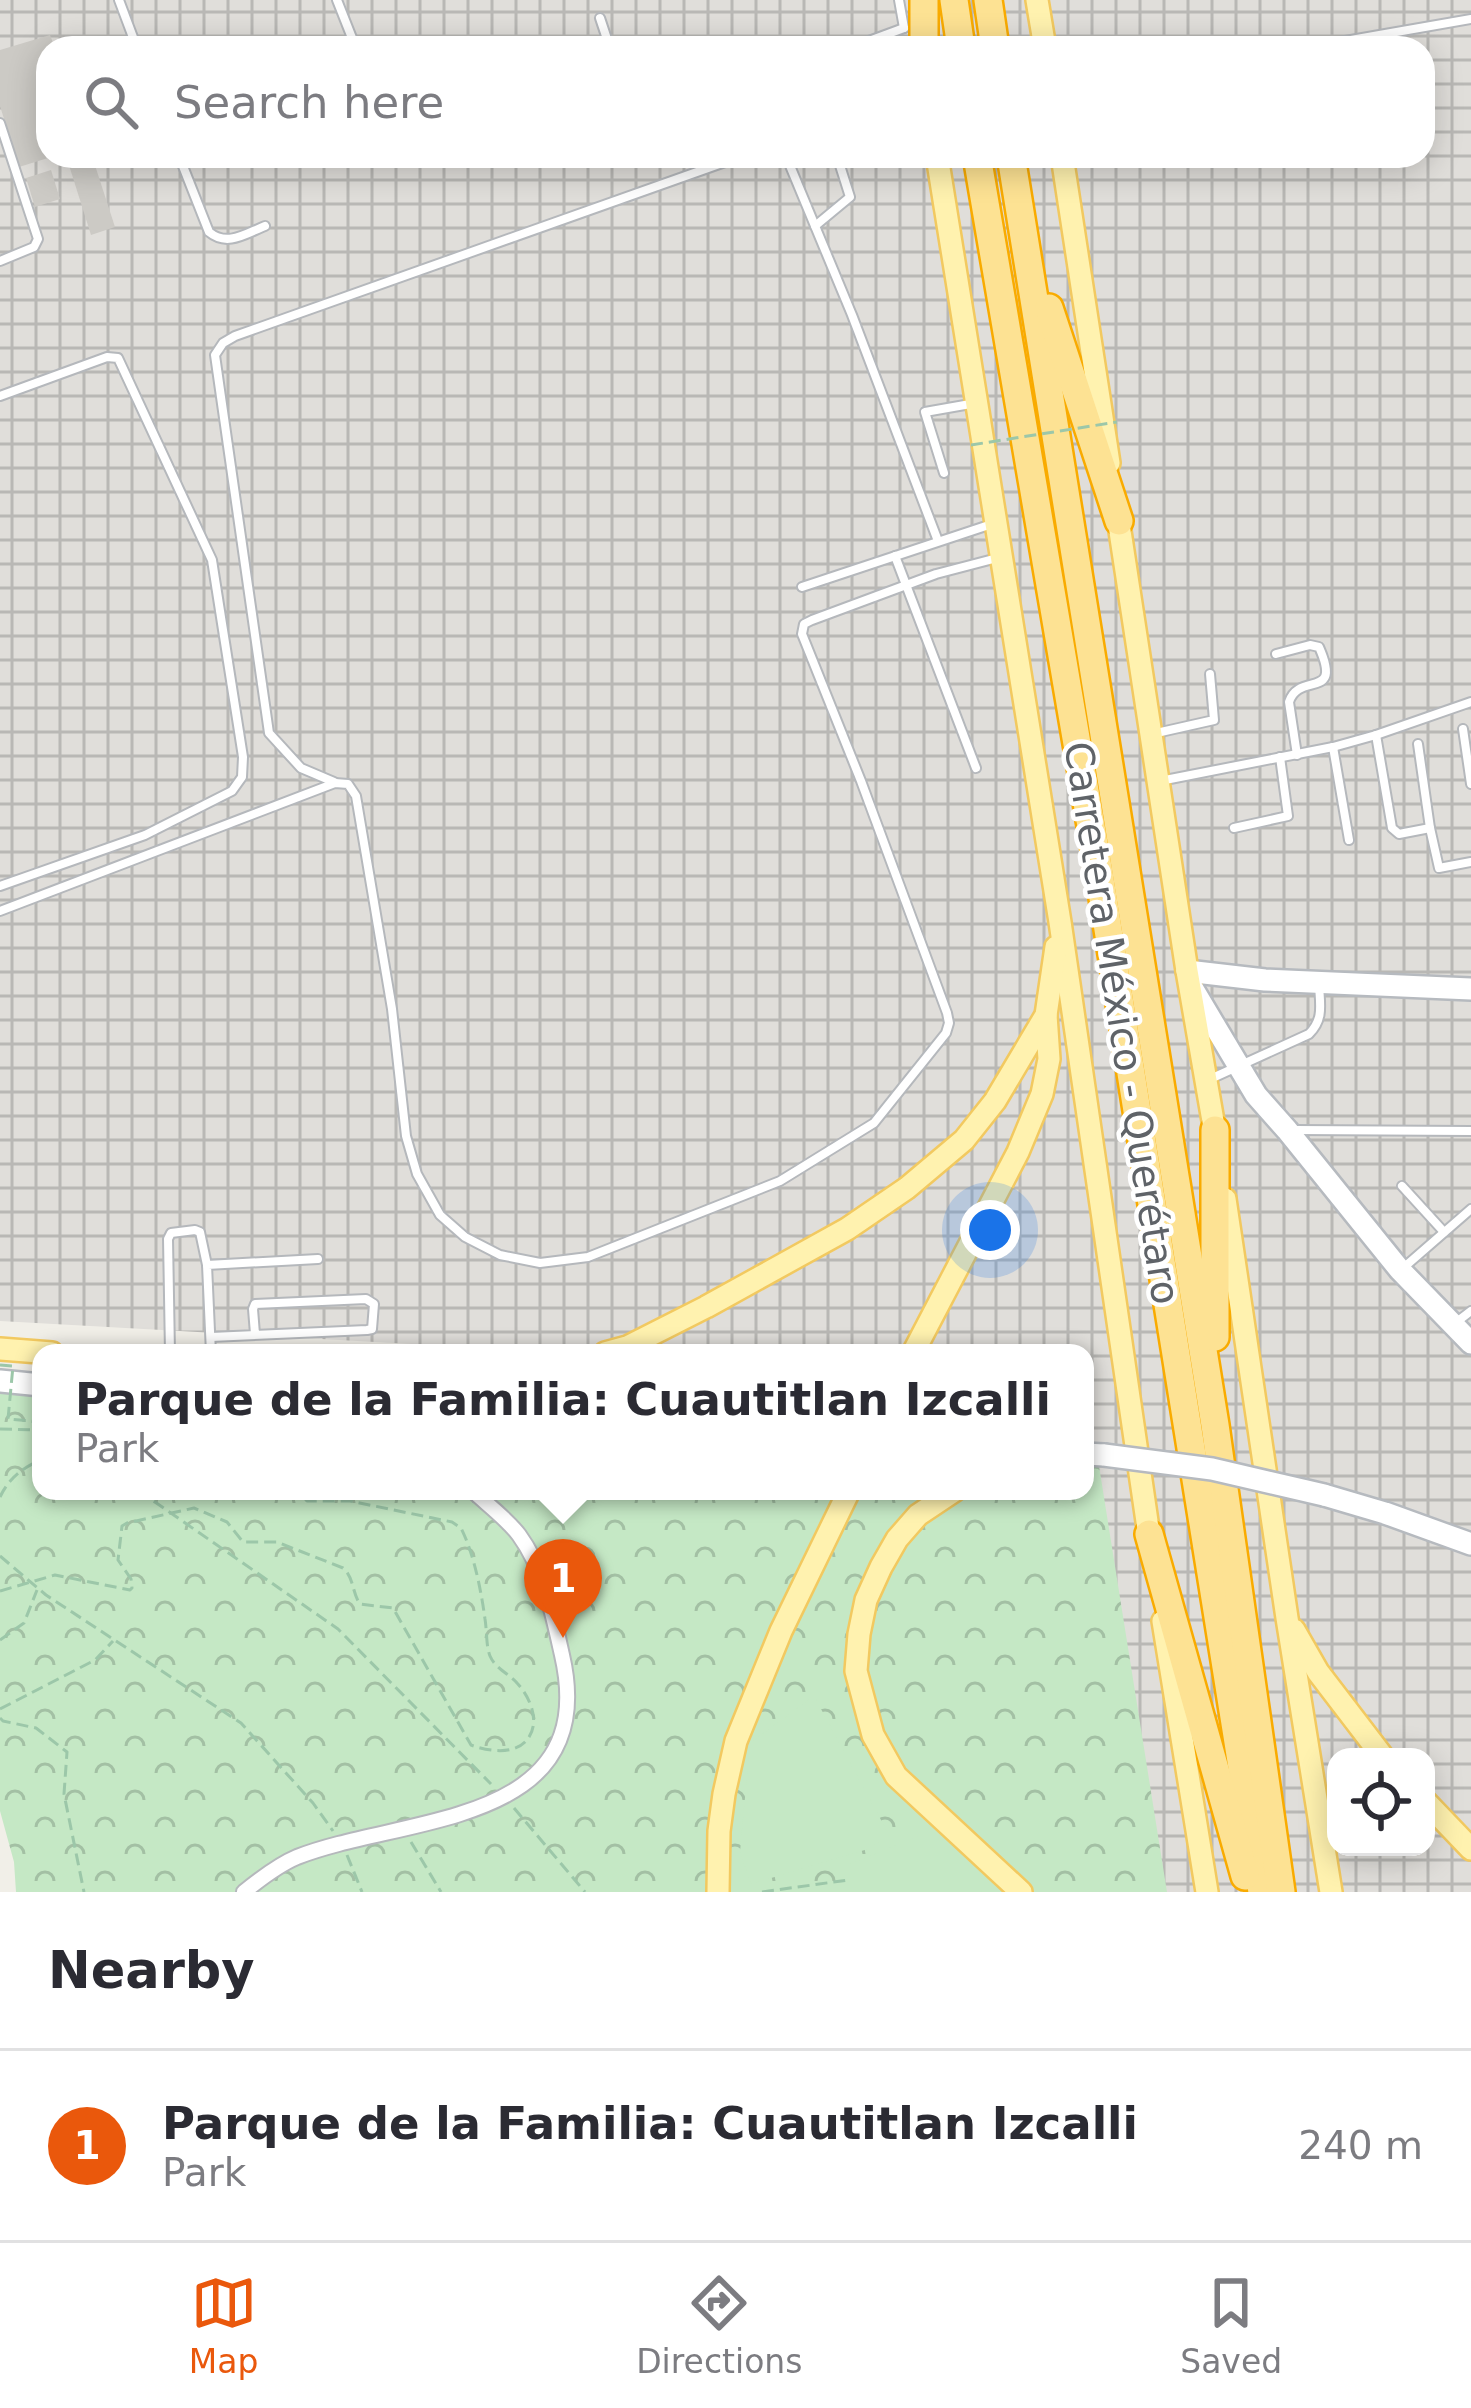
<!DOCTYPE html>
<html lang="en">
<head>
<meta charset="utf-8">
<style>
	body { margin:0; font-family:"DejaVu Sans",sans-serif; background:#f2f2f3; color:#2b2b33 }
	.controls { position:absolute; right:36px; bottom:36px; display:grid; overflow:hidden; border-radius:24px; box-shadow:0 6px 30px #0003 }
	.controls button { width:108px; height:108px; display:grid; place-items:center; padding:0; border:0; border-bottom:3px solid #e1e1e2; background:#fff; color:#2b2b33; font:60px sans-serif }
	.you { position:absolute; left:990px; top:1230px; width:42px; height:42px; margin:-30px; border:9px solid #fff; border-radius:50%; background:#1a73e8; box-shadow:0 0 0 18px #1a73e833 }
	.badge { display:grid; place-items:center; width:78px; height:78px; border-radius:50%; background:#ea580c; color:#fff; font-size:39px; font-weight:700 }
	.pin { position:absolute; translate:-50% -99px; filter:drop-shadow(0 3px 6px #0008) }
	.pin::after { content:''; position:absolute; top:63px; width:42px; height:36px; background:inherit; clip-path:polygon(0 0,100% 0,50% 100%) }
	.popup { position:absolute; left:32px; top:1344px; width:1062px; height:156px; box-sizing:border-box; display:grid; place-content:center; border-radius:24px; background:#fff; filter:drop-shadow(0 3px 9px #0005); font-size:39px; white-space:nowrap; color:#7c7c81 }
	.popup b { font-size:45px; color:#2b2b33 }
	.popup::after { content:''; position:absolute; left:50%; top:100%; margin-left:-24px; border:24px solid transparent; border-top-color:#fff }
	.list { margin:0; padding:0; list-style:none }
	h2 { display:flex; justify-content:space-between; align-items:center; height:156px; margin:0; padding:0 48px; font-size:51px }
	h2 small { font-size:39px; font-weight:400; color:#7c7c81 }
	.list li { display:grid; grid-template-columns:78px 1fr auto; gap:36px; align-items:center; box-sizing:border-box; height:192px; padding:0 48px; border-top:3px solid #e1e1e2 }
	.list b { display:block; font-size:45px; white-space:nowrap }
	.list p { margin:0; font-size:39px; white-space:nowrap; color:#7c7c81 }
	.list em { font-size:39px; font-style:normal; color:#7c7c81 }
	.icon { flex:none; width:66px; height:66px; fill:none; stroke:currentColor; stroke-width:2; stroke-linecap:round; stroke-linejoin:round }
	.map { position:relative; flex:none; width:1471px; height:1892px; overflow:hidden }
	.search { position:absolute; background:#fff; box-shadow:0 6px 30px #0003; left:36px; right:36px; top:36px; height:132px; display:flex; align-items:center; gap:30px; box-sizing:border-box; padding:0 42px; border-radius:36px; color:#7c7c81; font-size:45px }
	.sheet { height:348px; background:#fff }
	nav { display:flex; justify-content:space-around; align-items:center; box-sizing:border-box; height:168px; border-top:3px solid #e1e1e2; background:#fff; font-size:33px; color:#7c7c81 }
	nav a { display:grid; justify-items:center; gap:6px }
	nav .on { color:#ea580c }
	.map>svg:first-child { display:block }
	.industrial { fill:url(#industrial-grid); fill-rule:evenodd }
	.park { fill:url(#park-crowns) }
	.garden { fill:#c5e8c5 }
	.building { fill:#cccac5 }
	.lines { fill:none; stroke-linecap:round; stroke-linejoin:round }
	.lane-casing { stroke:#b5b8bc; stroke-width:12 }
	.street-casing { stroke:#b5b8bc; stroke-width:18 }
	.secondary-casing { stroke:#b6babf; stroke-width:26 }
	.primary-casing { stroke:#f2c960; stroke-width:26 }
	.highway-casing { stroke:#f9ab00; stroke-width:32 }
	.path { stroke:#9cc7a9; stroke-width:3; stroke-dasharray:12 6; stroke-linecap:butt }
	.lane { stroke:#fff; stroke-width:8 }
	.street { stroke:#fff; stroke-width:14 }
	.secondary { stroke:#fff; stroke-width:21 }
	.primary { stroke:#fff2af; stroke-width:21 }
	.highway { stroke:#fde293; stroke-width:27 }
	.secondary-bridge-casing { stroke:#b6babf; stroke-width:26; stroke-linecap:butt }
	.path-bridge { stroke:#9cc7a9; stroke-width:3; stroke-dasharray:12 6; stroke-linecap:butt }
	.secondary-bridge { stroke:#fff; stroke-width:21 }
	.labels { text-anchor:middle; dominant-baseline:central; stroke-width:9; stroke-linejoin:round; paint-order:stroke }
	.street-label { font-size:39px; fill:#5f6368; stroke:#fff }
</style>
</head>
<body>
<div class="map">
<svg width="1471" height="1892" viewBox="0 0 1471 1892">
	<defs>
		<pattern id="industrial-grid" width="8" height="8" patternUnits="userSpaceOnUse" patternTransform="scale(3)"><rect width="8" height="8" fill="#e0deda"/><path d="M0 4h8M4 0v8" fill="none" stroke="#b9b8b5"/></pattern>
		<pattern id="park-crowns" width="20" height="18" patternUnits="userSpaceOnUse" patternTransform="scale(3)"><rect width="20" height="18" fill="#c5e8c5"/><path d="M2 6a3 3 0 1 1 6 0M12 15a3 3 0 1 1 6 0" fill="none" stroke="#a3c0a4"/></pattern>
	</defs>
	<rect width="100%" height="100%" fill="#f1efe8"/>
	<!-- industrial -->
	<path class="industrial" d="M0,0H1471V1892H1005L1085,1491V1353H524L521,1350L0,1321ZM48,48H1423V156H48ZM1336,1757H1426V1847H1336Z"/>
	<!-- park -->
	<path class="park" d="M0,1376L41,1379V1491H1085V1465L1099,1466L1167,1892H16L14,1862L0,1811Z"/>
	<!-- garden -->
	<g class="garden">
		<path d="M814,1696L888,1833L885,1838L868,1849L751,1884L740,1852L750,1743Z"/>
		<path d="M922,1835L985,1887L981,1892H870L845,1866Z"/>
	</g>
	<!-- building -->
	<g class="building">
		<path d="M50,35L55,48H48V158L19,167L0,106V50Z"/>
		<path d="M87,156H92L115,227L91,235L68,162Z"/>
		<path d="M51,170L60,199L35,207L26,178Z"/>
	</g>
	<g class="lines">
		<defs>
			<g id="lane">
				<path d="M119,0L137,48"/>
				<path d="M337,0L356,48"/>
				<path d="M899,0L904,28"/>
				<path d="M600,18L610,48"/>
				<path d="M850,48L904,28"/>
				<path d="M1305,48L1471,19"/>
				<path d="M0,123L38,239L34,247L0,261"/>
				<path d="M179,156L209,232C227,247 245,234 265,226"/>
				<path d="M786,156L815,226"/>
				<path d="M837,156L850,197L815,226L852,315L938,541"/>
				<path d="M0,396L107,357L118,358L212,560L243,757L242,777L232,791L145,835L0,886"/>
				<path d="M944,473L925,412L976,403"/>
				<path d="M895,556L976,768"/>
				<path d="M802,587L995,523"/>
				<path d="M1276,654L1310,645L1319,647C1343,701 1299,671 1289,702L1297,755"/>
				<path d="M1463,729L1471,784"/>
				<path d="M1152,734L1214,720L1210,674"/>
				<path d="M1376,735L1392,828L1399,834L1430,828L1418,744"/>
				<path d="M1333,747L1349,840"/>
				<path d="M1160,781L1333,747L1376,735L1471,702"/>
				<path d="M334,782L301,768L269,733L215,355L223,343L235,336L742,156"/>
				<path d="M1234,828L1288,816L1280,757"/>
				<path d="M1430,828L1439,868L1471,862"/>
				<path d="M0,911L335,783L348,784L356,796L392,1009L406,1136L417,1174L440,1215L465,1237L500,1255L540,1263L588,1257L780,1181L874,1123L946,1033L949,1023L947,1013L861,781L802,634L804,624L812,620L936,574L1001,557"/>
				<path d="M1208,1080L1309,1034C1324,1019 1320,1005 1319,985"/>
				<path d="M1295,1130L1471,1131"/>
				<path d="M1402,1186L1444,1232"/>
				<path d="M1402,1269L1471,1209"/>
				<path d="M1454,1324L1471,1311"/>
				<path d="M211,1337L367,1330L372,1329L374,1304L366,1299L255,1304L253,1309L255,1334"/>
				<path d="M170,1353L168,1239L171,1233L195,1230L200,1232L207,1265"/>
				<path d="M211,1353L207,1265L318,1259"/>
			</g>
			<path id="street" d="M244,1892C260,1879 278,1865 297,1857C404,1815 602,1828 562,1655C553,1615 544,1569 519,1535C507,1519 488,1505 473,1491"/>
			<g id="secondary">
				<path d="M1187,971L1265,980L1471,989"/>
				<path d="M1191,986L1256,1095L1287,1130L1400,1270L1471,1343"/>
				<path d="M0,1381L41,1385"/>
				<path d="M1085,1454L1104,1455"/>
				<path d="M1324,1495L1385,1513L1471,1544"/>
			</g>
			<g id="primary">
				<path d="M1037,0L1045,48"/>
				<path d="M937,156L1060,922L1151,1549"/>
				<path d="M1062,156L1109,463"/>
				<path d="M1116,505L1187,971L1217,1144"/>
				<path d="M1225,1199L1287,1618L1331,1892"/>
				<path d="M0,1349L52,1353"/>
				<path d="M605,1353L627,1347L706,1307L847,1229L907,1188L964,1140L995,1101L1046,1015L1056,947"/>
				<path d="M913,1353L1018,1152L1042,1094L1049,1059L1046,1015"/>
				<path d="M954,1491L918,1515L897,1539L881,1567L866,1600L859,1634L856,1671L873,1735L896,1776L1021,1892"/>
				<path d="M1163,1621L1207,1892"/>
				<path d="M1294,1630L1318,1672L1383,1757"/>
				<path d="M1426,1802L1471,1849"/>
				<path d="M718,1892L719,1831L724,1794L736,1741L781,1631L849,1491"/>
			</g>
			<g id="highway">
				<path d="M924,0V48"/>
				<path d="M954,0L961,48"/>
				<path d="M988,0L995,48"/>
				<path d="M977,156L1099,873L1262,1892"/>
				<path d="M1011,156L1215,1425L1281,1892"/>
				<path d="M1049,308L1119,521"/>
				<path d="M1215,1130V1337"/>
				<path d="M1149,1534L1245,1876"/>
			</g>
		</defs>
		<!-- lane casing -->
		<use href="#lane" class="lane-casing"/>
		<!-- street casing -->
		<use href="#street" class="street-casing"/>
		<!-- secondary casing -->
		<use href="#secondary" class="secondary-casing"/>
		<!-- primary casing -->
		<use href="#primary" class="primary-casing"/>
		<!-- highway casing -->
		<use href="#highway" class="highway-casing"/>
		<!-- path -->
		<g class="path">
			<path d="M0,1429L41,1430"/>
			<path d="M139,1491L338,1629L491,1784"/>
			<path d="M0,1497C9,1478 22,1468 41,1460"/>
			<path d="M0,1556L46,1595L241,1723L313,1803L333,1831"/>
			<path d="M0,1591L55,1575L130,1590L132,1588L131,1579L118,1560L122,1526L127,1523L194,1508L227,1522L243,1542H277L343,1568C354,1577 352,1593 360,1604L393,1608L471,1745C487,1751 512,1755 525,1742C542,1725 531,1698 517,1683C509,1674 495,1668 490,1656C486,1646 487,1631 485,1619C481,1590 474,1554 461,1528L452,1522L350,1501H307L297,1491"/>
			<path d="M0,1640L24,1623L37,1590"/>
			<path d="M0,1709L95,1660L113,1641"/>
			<path d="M0,1718L3,1721L36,1728L67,1752L64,1794L84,1892"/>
			<path d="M514,1808L585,1892"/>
			<path d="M411,1842L441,1892"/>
			<path d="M347,1855L362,1892"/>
			<path d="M762,1892L848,1880"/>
		</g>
		<!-- lane -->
		<use href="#lane" class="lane"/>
		<!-- street -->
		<use href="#street" class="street"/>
		<!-- secondary -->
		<use href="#secondary" class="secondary"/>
		<!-- primary -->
		<use href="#primary" class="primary"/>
		<!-- highway -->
		<use href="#highway" class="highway"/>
		<defs>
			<path id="secondary-bridge" d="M1104,1455L1212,1469L1324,1495"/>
		</defs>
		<!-- secondary-bridge casing -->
		<use href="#secondary-bridge" class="secondary-bridge-casing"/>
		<!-- path-bridge -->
		<g class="path-bridge">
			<path d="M971,445L1117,422"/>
			<path d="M0,1365L13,1366L8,1419L41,1422"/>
		</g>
		<!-- secondary-bridge -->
		<use href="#secondary-bridge" class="secondary-bridge"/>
	</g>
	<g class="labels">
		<!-- street labels -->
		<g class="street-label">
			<text transform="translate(1122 1023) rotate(81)">Carretera México - Querétaro</text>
		</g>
	</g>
</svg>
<div class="controls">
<button><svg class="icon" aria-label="locate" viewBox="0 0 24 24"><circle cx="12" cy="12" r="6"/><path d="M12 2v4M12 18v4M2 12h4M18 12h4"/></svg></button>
</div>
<div class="you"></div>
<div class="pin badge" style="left:563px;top:1638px">1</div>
<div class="popup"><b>Parque de la Familia: Cuautitlan Izcalli</b>Park</div>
<div class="search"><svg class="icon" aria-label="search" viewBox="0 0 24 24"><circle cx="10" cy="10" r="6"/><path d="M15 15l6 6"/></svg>Search here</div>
</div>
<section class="sheet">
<h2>Nearby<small></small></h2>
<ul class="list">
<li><span class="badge">1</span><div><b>Parque de la Familia: Cuautitlan Izcalli</b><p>Park</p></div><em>240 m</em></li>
</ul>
</section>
<nav>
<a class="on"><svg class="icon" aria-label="map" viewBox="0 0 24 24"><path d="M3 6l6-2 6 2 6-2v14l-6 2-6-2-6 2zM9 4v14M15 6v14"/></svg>Map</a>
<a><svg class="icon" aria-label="directions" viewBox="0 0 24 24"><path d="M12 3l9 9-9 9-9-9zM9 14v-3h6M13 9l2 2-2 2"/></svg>Directions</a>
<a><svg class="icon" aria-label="saved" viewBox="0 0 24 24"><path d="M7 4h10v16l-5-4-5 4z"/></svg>Saved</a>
</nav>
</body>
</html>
